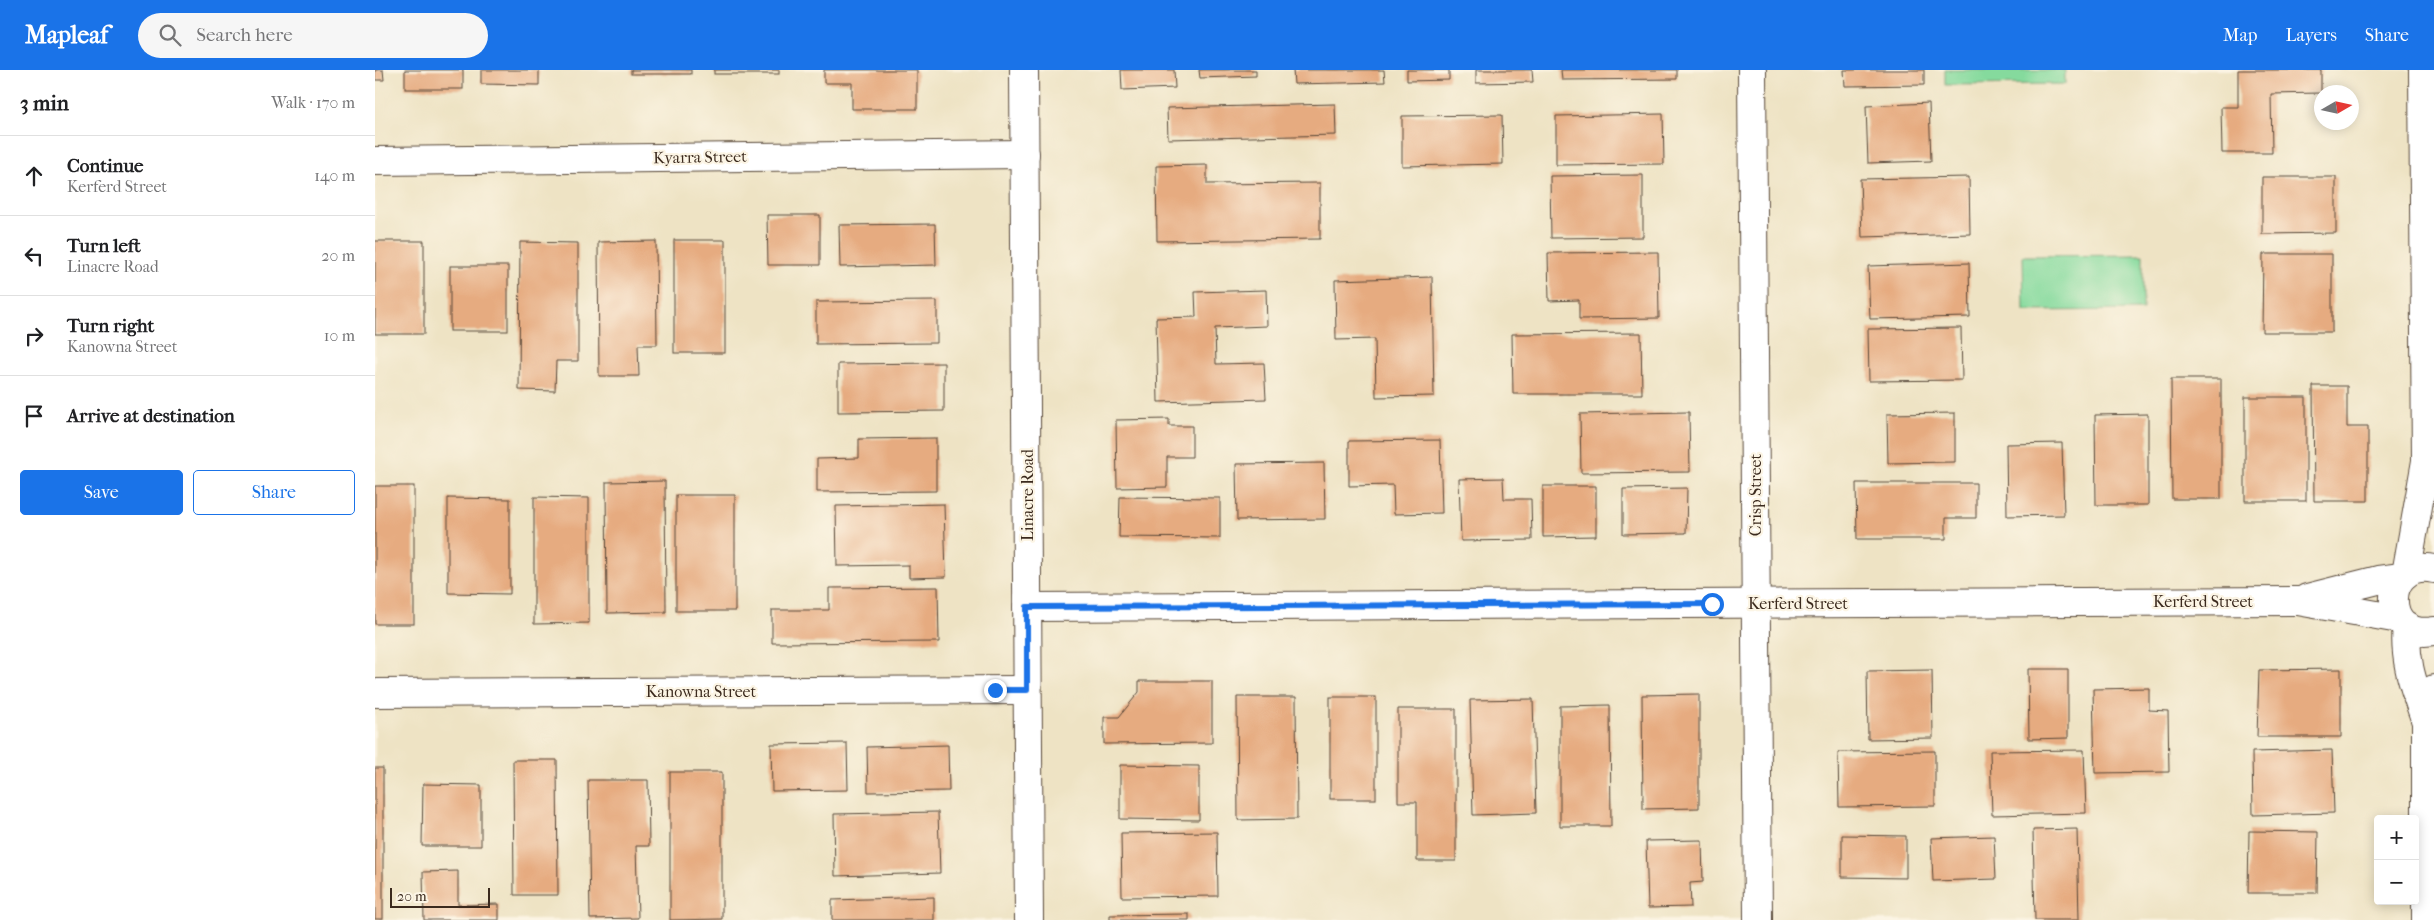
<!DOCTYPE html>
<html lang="en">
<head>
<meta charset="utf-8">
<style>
	body { margin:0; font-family:"IM FELL French Canon",serif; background:#f6f6f6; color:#202124 }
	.controls { position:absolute; right:15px; bottom:15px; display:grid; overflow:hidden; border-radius:5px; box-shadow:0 2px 12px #0003 }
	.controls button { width:45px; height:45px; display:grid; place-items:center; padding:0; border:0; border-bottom:1px solid #e0e0e0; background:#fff; color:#202124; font:25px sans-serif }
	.compass { position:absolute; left:1939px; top:15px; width:45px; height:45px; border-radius:50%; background:#fff; box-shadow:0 2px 12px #0003; rotate:81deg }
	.scale { position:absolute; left:15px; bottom:12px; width:100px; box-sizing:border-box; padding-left:5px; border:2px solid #3b2a1e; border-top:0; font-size:14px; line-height:18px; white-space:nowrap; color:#3b2a1e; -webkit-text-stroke:4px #fcf5e5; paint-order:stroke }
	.stop { position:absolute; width:15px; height:15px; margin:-11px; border:4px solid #1a73e8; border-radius:50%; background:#fff }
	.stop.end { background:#1a73e8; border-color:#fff; box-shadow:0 1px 5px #0008 }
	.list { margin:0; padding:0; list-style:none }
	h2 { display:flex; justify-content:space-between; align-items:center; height:65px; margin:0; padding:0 20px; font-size:21px }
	h2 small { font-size:16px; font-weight:400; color:#757577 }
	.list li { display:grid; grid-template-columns:32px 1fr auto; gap:15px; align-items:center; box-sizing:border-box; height:80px; padding:0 20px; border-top:1px solid #e0e0e0 }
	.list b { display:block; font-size:19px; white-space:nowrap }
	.list p { margin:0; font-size:16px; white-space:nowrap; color:#757577 }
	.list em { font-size:16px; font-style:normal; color:#757577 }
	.actions { display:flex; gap:10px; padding:15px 20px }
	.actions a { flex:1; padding:11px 0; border:1px solid #1a73e8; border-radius:5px; text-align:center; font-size:18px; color:#1a73e8 }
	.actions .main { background:#1a73e8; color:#fff }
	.icon { flex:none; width:28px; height:28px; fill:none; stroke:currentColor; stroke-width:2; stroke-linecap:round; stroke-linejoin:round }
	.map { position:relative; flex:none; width:2059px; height:850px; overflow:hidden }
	header { display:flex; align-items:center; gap:30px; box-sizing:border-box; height:70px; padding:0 25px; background:#1a73e8; color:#fff }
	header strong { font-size:24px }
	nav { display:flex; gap:28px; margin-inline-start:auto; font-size:18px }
	.search { width:350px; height:45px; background:#f6f6f6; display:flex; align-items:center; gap:12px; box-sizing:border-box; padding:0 18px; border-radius:28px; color:#757577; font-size:19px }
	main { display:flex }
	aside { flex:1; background:#fff }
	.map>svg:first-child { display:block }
	.green { fill:#85da9d; stroke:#60825e }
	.building { fill:#e6ab80 }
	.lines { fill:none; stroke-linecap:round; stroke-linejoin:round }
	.minor-casing { stroke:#564637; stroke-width:30 }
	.minor { stroke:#fff; stroke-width:28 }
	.route { stroke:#1a73e8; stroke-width:6 }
	.labels { text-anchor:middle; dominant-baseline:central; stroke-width:4.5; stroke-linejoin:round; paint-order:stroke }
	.street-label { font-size:16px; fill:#3b2a1e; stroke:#fcf5e5 }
</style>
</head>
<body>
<header>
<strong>Mapleaf</strong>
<div class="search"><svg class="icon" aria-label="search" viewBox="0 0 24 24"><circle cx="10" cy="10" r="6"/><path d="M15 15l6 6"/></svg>Search here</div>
<nav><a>Map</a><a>Layers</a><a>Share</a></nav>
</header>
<main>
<aside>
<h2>3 min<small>Walk · 170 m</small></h2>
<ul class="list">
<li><svg class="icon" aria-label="ahead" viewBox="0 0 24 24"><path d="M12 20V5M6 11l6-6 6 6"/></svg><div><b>Continue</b><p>Kerferd Street</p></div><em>140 m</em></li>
<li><svg class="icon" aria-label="left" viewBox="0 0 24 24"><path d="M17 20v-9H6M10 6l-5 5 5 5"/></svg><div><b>Turn left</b><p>Linacre Road</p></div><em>20 m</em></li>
<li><svg class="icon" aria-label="right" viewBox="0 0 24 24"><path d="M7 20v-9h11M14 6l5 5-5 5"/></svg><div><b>Turn right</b><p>Kanowna Street</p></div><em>10 m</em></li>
<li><svg class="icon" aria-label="arrive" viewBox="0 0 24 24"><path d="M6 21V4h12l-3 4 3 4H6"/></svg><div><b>Arrive at destination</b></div></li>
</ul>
<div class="actions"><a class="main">Save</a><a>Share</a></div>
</aside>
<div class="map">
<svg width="2059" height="850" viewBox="0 0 2059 850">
	<rect width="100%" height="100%" fill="#fcf5e5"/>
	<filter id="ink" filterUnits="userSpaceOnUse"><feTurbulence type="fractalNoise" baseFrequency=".02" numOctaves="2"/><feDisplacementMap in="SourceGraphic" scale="10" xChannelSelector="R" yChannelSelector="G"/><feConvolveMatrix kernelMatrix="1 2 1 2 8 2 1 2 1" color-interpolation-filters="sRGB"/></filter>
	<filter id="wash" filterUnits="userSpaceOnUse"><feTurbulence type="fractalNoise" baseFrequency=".0096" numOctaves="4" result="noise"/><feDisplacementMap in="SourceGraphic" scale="20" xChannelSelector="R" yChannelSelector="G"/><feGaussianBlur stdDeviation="1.12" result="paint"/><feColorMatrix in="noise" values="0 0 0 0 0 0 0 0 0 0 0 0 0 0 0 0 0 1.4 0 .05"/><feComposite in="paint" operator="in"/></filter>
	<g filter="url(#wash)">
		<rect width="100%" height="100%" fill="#eee3c4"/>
		<!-- green -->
		<g class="green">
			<path d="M1570,0H1690V14L1570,15Z"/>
			<path d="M1768,185V240L1649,241L1648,186Z"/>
		</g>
		<g id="blocks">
			<!-- building -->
			<g class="building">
				<path d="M0,0H8L9,10H0Z"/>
				<rect x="30" y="0" width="58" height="19"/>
				<path d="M106,0H164V15L106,14Z"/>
				<rect x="256" y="0" width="60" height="4"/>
				<rect x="339" y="0" width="65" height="4"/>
				<path d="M449,0H542V39H477V13H449Z"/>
				<path d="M746,0H799L800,18L747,20Z"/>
				<path d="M824,0H881V6L825,8Z"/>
				<path d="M918,0H1009L1010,12L919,14Z"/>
				<path d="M1032,0H1074V10L1032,11Z"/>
				<path d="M1101,0H1157L1158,12L1101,13Z"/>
				<path d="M1186,0H1302V9L1187,10Z"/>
				<path d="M1469,0H1549V15L1470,16Z"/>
				<path d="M1863,0H1946V23L1896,24L1897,83H1847L1846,37H1863Z"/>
				<path d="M1554,33L1556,91L1493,93L1491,36Z"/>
				<path d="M960,34L961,65L793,69L792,38Z"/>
				<path d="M1288,44L1289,94L1181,95V46Z"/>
				<path d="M1127,45L1128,94L1027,96V46Z"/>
				<path d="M832,95V114L945,113V169L782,171L781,96Z"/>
				<path d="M1268,105V167L1176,168L1175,106Z"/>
				<path d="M1594,107L1595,164L1487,167L1485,109Z"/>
				<path d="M1887,107H1961V163L1887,164Z"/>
				<path d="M392,145H445V195H393Z"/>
				<path d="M560,154L561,195L465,197L464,155Z"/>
				<rect x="299" y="170" width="51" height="113"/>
				<rect x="0" y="171" width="49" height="93"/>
				<path d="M281,171L282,275H263L264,306H224L223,172Z"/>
				<path d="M145,172L203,173V291H181L180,321L144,320Z"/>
				<path d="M1283,182L1284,248L1204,249V230L1174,231L1173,183Z"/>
				<path d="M1888,184H1957V262H1887Z"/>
				<path d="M1594,193L1595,247L1495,249L1493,196Z"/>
				<rect x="75" y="196" width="58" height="65"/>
				<path d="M1057,207L1059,326L1001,327L1000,269L961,270L960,210Z"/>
				<path d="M891,220L892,256L840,258L841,294L889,293L891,329L783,332L781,248L821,247L820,222Z"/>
				<path d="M562,231V273L441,274V232Z"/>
				<path d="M1586,258L1587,310L1494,311L1493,259Z"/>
				<path d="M1266,263L1267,324H1138L1137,264Z"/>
				<path d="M569,293V341L463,342V294Z"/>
				<path d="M1796,309H1846V429H1797Z"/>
				<path d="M1938,316H1972V357H1993V431H1939Z"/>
				<rect x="1870" y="327" width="61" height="104"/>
				<path d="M1314,342L1315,402L1206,403L1205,344Z"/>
				<path d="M1580,343V392L1513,393L1512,344Z"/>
				<path d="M1773,344V435H1721L1720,345Z"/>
				<path d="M794,349V356H817V387H792V417L742,418L741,350Z"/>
				<path d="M561,368V421L442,422V389L484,388V369Z"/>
				<path d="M1065,370L1067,443L1019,444L1018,415L974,416V371Z"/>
				<path d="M1687,373L1689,445L1632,446L1631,374Z"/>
				<path d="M949,393L950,449L862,450L861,394Z"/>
				<path d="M1128,408L1129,429H1156L1157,470L1086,471L1084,409Z"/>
				<path d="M290,411L291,542L232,543L231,412Z"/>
				<path d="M1481,413H1601V448H1571V469H1482Z"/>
				<rect x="0" y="416" width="39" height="138"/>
				<path d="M1168,416H1221V466L1168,467Z"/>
				<path d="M1312,418L1311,463L1248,464V419Z"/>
				<rect x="301" y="425" width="59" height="116"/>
				<path d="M159,427L214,428V553L159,554Z"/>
				<path d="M745,427L845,428V468L744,467Z"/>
				<path d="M73,428L135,429V524L73,523Z"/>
				<path d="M569,434L571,507L534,508V495L462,496L461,436Z"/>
				<path d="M563,517L564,572L397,573V540H454V518Z"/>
				<path d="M1653,599H1693V668L1654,669Z"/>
				<path d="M1966,599V667H1882L1884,600Z"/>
				<path d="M1557,600L1558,668L1493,669L1492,601Z"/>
				<path d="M764,611H837V673L729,674V647H744L764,622Z"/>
				<path d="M1774,618V640L1793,641L1794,702L1720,703L1718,619Z"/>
				<path d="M1324,624V738L1268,739L1267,625Z"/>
				<path d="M862,627H921L922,749L863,750Z"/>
				<rect x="955" y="627" width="46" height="102"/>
				<path d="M1158,629L1161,743L1098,745L1095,630Z"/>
				<path d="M1235,635L1236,756H1185V636Z"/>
				<path d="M1023,639H1081V791H1042V732H1023Z"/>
				<path d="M472,673L473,720L397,721L396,674Z"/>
				<path d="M573,675L574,721L493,722L492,677Z"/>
				<path d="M1709,680L1711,743L1617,745L1615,681Z"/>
				<path d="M1957,680L1959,743L1878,745L1877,682Z"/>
				<path d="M1560,681V736L1464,737L1463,682Z"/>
				<path d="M138,690H182L183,825H139Z"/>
				<path d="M745,695L824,696V750L745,749Z"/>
				<rect x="0" y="698" width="8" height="151"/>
				<path d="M295,702H347V849L295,850Z"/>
				<path d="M213,710H273L274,776H261L263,848L215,849Z"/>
				<path d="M48,714L106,715V776H47Z"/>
				<path d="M563,742L565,803L460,806L459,744Z"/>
				<path d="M1702,759L1704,850H1660L1658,760Z"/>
				<path d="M1874,761L1943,762L1942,823H1873Z"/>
				<path d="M842,762L843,826L747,827L746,763Z"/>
				<path d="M1467,765L1531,766V808L1467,807Z"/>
				<path d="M1619,766L1621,809L1558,811L1556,768Z"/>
				<path d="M1327,770L1328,812L1315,813L1316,837L1273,838L1271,771Z"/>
				<path d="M83,801V835L124,834V850H49L48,802Z"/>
				<path d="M559,827V850H457V830Z"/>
				<path d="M814,844V850H735V845Z"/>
			</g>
		</g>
	</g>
	<g filter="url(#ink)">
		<use href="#blocks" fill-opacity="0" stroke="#564637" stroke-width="1"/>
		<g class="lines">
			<defs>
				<g id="minor">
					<path d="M649,0L654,850"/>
					<path d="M1377,0L1383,850"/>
					<path d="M0,91L650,84"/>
					<path d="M2059,499C2007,487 2004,571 2059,561"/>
					<path d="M2031,504L2051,391L2048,0"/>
					<path d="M1932,528L2003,510L2027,507"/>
					<path d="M652,537L1923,531L2024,549"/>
					<path d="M2032,556C2028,591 2040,619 2051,652"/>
					<path d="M0,623L652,620"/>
					<path d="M2051,850V652L2059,619"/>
				</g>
			</defs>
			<!-- minor casing -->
			<use href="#minor" class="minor-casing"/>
			<!-- minor -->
			<use href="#minor" class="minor"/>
		</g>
	</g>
	<g class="lines" filter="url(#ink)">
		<!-- route -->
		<path class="route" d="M620,620H652V537L1337,534"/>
	</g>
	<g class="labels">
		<!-- street labels -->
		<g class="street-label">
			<text transform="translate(325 87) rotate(-1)">Kyarra Street</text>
			<text transform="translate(652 425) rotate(-90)">Linacre Road</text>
			<text transform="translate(1380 425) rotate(-90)">Crisp Street</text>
			<text x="1828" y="531">Kerferd Street</text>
			<text x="1423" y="533">Kerferd Street</text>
			<text x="326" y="621">Kanowna Street</text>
		</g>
	</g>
</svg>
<div class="controls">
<button>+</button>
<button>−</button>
</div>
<svg class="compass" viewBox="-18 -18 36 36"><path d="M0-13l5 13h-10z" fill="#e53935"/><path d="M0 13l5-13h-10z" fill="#757577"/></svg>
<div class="scale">20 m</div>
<div class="stop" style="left:1337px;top:534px"></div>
<div class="stop end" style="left:620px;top:620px"></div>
</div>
</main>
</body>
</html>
